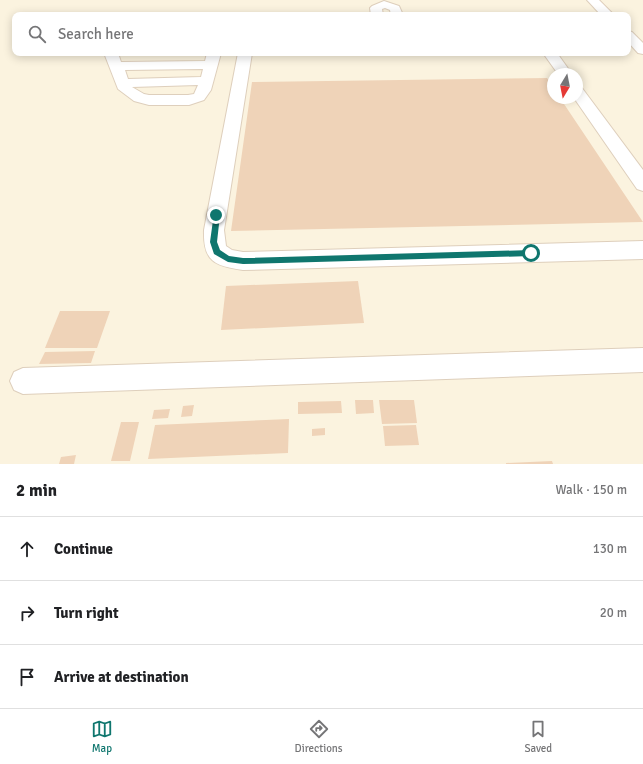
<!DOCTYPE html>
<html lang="en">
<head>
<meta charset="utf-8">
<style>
	body { margin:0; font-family:Signika,sans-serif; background:#f2f2f2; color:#202124 }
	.compass { position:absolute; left:547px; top:68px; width:36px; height:36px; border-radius:50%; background:#fff; box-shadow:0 2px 10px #0003; rotate:190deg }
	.stop { position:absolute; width:12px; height:12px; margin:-9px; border:3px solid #0f766e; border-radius:50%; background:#fff }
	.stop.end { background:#0f766e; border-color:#fff; box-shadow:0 1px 4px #0008 }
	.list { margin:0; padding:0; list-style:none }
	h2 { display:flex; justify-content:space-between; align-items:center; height:52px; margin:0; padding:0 16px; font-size:17px }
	h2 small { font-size:13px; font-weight:400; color:#757577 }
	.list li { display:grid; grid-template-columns:26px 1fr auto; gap:12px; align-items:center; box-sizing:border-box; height:64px; padding:0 16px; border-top:1px solid #e0e0e0 }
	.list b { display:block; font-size:15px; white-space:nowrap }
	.list em { font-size:13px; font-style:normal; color:#757577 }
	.icon { flex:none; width:22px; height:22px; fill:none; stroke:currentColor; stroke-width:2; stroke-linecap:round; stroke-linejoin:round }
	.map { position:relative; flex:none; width:643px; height:464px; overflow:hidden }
	.search { position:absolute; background:#fff; box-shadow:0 2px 10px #0003; left:12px; right:12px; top:12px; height:44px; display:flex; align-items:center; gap:10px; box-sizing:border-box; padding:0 14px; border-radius:8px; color:#757577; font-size:15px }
	.sheet { height:244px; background:#fff }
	nav { display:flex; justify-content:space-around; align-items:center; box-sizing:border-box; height:56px; border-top:1px solid #e0e0e0; background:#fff; font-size:11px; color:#757577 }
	nav a { display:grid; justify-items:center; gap:2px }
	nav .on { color:#0f766e }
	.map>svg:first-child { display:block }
	.building { fill:#efd3b8 }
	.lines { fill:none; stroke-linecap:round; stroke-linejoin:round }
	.minor-casing { stroke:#decfbc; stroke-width:2 }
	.minor { fill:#fff; fill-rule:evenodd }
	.route { fill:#0f766e }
</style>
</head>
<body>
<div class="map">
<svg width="643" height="464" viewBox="0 0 643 464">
	<rect width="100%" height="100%" fill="#fbf3df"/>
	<!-- building -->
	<g class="building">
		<path d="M547,78L553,87V98H560L643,222L231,231L252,82Z"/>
		<path d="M358,281L364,323L221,330L226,286Z"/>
		<path d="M60,311H110L97,348H45Z"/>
		<path d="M95,351L91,363L39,364L45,352Z"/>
		<path d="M355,400H373L374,413L356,414Z"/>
		<path d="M379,400H414L417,423L382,424Z"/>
		<path d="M341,401L342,413L298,414V402Z"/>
		<path d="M194,405L192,416L181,417L183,406Z"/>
		<path d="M170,409L168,418L152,419L154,410Z"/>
		<path d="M289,419L288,453L148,459L155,425Z"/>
		<path d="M121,422H139L130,461H111Z"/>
		<path d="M416,425L419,445L385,446L383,426Z"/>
		<path d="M325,428V435L312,436V429Z"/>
		<path d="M76,455L74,464H59L61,457Z"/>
		<path d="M552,461L553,464H506V463Z"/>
	</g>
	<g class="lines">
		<defs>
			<g id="minor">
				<path d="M587,0H599L614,15H601Z"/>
				<path d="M384,1L399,6L403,15H391L390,10L385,8L382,9L383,15H371L370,8L372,6Z"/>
				<path d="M628,31L632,32L643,43V54L638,53L628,42Z"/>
				<path d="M104,53H118L121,62L205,61L207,53H221L211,90L204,100L189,105H149L134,101L118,89ZM203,69L201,77L128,79L125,70ZM198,85L194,94L188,95H149L144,94L132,87Z"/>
				<path d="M238,53H252L224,230L226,246L232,250L243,252L643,241V259L243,270C214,266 203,261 204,230Z"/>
				<path d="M543,53H557L572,74H558Z"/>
				<path d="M577,87L582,88L643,170V191L637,189L574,98H577Z"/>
				<path d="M643,348V372L23,394L14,390L10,381L14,372L23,368Z"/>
			</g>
		</defs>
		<!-- minor casing -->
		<use href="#minor" class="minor-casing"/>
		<!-- minor -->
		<use href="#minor" class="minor"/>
	</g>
	<!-- route -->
	<path class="route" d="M214,213H219L220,215L217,242L220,250L229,256L243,258L531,250L534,253L531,256L243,264L228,262L214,254L210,242Z"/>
</svg>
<svg class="compass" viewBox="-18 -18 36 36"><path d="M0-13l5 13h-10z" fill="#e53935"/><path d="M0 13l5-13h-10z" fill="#757577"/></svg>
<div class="stop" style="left:531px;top:253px"></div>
<div class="stop end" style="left:216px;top:215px"></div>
<div class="search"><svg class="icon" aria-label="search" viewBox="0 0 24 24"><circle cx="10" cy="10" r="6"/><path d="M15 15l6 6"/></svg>Search here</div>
</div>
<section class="sheet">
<h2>2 min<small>Walk · 150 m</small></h2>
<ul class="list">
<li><svg class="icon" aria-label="ahead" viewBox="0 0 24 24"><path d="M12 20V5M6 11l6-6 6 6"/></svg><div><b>Continue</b></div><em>130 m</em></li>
<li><svg class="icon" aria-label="right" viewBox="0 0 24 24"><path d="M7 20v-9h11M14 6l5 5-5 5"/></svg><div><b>Turn right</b></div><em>20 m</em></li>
<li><svg class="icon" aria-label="arrive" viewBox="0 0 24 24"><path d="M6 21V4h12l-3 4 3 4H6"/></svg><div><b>Arrive at destination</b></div></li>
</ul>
</section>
<nav>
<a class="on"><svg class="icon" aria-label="map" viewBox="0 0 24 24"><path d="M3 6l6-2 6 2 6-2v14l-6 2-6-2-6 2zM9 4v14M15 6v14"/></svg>Map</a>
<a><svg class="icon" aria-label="directions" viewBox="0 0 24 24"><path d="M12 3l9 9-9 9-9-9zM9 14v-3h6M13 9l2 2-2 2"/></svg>Directions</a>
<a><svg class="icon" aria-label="saved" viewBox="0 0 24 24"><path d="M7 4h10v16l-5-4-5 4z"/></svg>Saved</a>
</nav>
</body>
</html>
